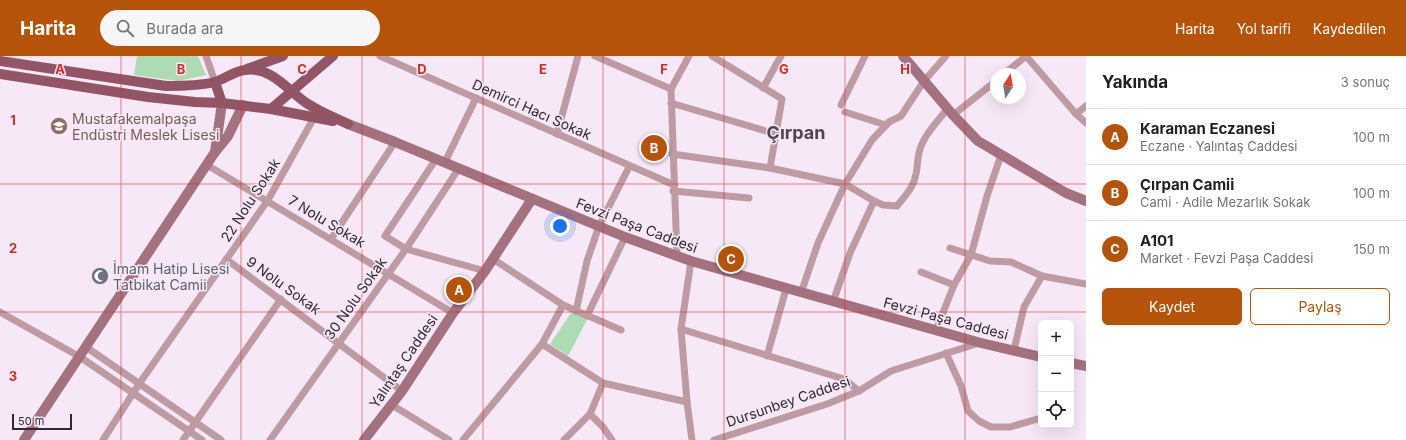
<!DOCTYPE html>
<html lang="tr">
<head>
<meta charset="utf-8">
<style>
	body { margin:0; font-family:Inter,sans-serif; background:#f6f6f6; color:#202124 }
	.controls { position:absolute; right:12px; bottom:12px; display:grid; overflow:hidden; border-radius:6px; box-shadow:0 4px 16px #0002 }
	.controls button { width:36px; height:36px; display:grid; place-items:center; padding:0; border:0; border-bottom:1px solid #e0e0e0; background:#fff; color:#202124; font:20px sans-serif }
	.compass { position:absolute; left:990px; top:12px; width:36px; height:36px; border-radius:50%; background:#fff; box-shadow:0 4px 16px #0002; rotate:12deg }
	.scale { position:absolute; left:12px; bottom:10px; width:60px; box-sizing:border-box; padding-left:4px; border:2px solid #2f2a30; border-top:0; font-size:11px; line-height:14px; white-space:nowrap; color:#2f2a30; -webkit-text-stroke:3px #f6e8f7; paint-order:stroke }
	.you { position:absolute; left:560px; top:170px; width:14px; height:14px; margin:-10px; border:3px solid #fff; border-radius:50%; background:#1a73e8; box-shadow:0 0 0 6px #1a73e833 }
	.badge { display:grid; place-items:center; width:26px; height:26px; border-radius:50%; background:#b45309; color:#fff; font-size:13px; font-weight:700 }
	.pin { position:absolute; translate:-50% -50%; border:2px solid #fff; box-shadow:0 1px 4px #0006 }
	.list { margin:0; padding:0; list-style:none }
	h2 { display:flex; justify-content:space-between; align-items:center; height:52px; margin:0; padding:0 16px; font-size:17px }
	h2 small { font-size:13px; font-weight:400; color:#757577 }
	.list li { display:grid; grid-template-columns:26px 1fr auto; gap:12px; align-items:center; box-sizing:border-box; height:56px; padding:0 16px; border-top:1px solid #e0e0e0 }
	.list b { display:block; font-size:15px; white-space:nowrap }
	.list p { margin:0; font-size:13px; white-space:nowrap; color:#757577 }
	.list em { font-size:13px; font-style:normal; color:#757577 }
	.actions { display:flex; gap:8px; padding:12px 16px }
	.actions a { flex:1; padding:9px 0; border:1px solid #b45309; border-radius:6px; text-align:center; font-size:14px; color:#b45309 }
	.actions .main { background:#b45309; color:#fff }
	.icon { flex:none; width:22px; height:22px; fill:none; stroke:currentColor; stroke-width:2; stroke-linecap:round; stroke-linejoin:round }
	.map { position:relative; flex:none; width:1086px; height:384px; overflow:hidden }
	header { display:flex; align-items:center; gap:24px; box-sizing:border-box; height:56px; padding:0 20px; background:#b45309; color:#fff }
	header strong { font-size:19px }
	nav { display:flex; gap:22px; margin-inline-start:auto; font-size:14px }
	.search { width:280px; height:36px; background:#f6f6f6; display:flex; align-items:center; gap:10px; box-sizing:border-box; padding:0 14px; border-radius:22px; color:#757577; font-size:15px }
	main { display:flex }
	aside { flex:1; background:#fff }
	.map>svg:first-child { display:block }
	.green { fill:#acdbb4 }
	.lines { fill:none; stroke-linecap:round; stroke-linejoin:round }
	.street { stroke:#be9ba2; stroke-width:7 }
	.secondary { stroke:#a4727e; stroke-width:10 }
	.primary { stroke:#915565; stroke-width:10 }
	.grid { fill:none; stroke:#d62828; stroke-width:1; stroke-opacity:0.55 }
	.labels { text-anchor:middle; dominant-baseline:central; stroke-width:3; stroke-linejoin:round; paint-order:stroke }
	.street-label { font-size:14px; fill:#2f2a30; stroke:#f6e8f7 }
	.education-label { font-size:14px; fill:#785e54; stroke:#f6e8f7; text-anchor:start }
	.worship-label { font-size:14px; fill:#5b616d; stroke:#f6e8f7; text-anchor:start }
	.district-label { font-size:18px; font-weight:bold; fill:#504550; stroke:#f6e8f7 }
	.grid-label { font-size:13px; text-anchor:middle; font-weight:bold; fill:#d62828; stroke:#f6e8f7; stroke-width:3; stroke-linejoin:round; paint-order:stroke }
</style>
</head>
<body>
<header>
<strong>Harita</strong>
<div class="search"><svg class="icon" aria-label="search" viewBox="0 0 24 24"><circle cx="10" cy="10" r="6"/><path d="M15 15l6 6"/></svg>Burada ara</div>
<nav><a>Harita</a><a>Yol tarifi</a><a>Kaydedilen</a></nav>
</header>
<main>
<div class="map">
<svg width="1086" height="384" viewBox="0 0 1086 384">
	<rect width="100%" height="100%" fill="#f6e8f7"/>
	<!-- green -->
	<g class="green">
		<path d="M137,0H198L206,19L178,25L134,19Z"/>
		<path d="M571,257L589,260L568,300L550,288Z"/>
	</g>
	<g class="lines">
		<!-- street -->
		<g class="street">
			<path d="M206,0L215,26"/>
			<path d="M380,0L674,129"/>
			<path d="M595,0L671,33"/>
			<path d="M712,0L782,43L770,112"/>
			<path d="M1004,18L1026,0L1076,58L1086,67"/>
			<path d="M763,32L781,0"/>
			<path d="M671,47L776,78"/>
			<path d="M841,49L865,0"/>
			<path d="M845,56L886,69"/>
			<path d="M1076,58L1086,50"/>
			<path d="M953,59L996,25"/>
			<path d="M557,78L578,0"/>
			<path d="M672,98L770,112L845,128L874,145"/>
			<path d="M436,103L385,180L406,193L485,215"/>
			<path d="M445,106L476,42"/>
			<path d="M207,109L453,257"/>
			<path d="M673,135L749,142"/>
			<path d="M331,183L395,86"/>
			<path d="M950,192L990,205L1011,206L1042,220L1086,228"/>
			<path d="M677,200L671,33L689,0"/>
			<path d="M226,203L402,335"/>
			<path d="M493,203L563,249L621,274"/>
			<path d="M691,205L681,273L687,346L692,384"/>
			<path d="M921,216L954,229"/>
			<path d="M801,237L818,187L845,128L872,84L889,66L901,60L924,25L946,0"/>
			<path d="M833,246L850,197L874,145L883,149L897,150C905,140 914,131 916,118C918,110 917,102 920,93C925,78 938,65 948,52"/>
			<path d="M576,255L587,205L599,170L629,111"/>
			<path d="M0,256L80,301L202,384"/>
			<path d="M587,260L625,181"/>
			<path d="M681,273L844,323L859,335"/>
			<path d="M936,274L954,229L971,199L987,140L1001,99"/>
			<path d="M542,288L603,327L687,346"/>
			<path d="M86,291L221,384"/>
			<path d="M1014,294L1024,251L1042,220"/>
			<path d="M946,297L961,330L968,355L979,365L991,371H1010L1041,362"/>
			<path d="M767,300L786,233"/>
			<path d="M392,349L449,384"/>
			<path d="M590,358L603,371L612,384"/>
			<path d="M103,384L139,328L268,144L316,58"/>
			<path d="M183,384L281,243"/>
			<path d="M270,384L406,193L459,112"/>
			<path d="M463,384L542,288L563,249"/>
			<path d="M564,384L590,358L603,327"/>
			<path d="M714,384L827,348L859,335L891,315L979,287"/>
		</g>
		<!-- secondary -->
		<g class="secondary">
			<path d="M903,0L953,59L978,85L1066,137L1086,145"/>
			<path d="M348,68L395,86L625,181L691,205L981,287L1041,301"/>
			<path d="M215,96L222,47"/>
			<path d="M1071,307L1086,310"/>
			<path d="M24,384L215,96L228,80L243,49"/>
			<path d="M364,384L402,335L453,257L485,215L532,143"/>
		</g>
		<!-- primary -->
		<g class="primary">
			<path d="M0,5L166,30C182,30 199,30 215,26C225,23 234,15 245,14C272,10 289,36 308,48C320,56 335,62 348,68"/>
			<path d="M247,13L283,0"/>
			<path d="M0,18L148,41L195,46L222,47L271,53L333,65"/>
			<path d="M215,26L222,47"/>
			<path d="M271,53L333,0"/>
		</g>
	</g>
	<!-- grid -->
	<path class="grid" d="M121,0V384M241,0V384M362,0V384M483,0V384M603,0V384M724,0V384M845,0V384M965,0V384M0,128H1086M0,256H1086"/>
	<!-- icons -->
	<defs>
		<symbol id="school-disc" viewBox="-11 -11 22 22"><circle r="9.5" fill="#8d6e63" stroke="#f6e8f7"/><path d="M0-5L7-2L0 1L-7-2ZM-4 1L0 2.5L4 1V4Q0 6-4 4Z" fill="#fff"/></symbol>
		<symbol id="mosque-disc" viewBox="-11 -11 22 22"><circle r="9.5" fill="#6b7280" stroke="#f6e8f7"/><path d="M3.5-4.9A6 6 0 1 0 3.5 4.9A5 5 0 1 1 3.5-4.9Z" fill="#fff"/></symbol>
	</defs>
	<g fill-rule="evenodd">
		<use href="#school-disc" x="49" y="60" width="20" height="20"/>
		<use href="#mosque-disc" x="90" y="210" width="20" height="20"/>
	</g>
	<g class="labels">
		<!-- street labels -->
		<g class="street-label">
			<text transform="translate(532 53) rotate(24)">Demirci Hacı Sokak</text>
			<text transform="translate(250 144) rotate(-57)">22 Nolu Sokak</text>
			<text transform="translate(327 165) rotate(31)">7 Nolu Sokak</text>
			<text transform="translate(637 169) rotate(21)">Fevzi Paşa Caddesi</text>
			<text transform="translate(284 229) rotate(36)">9 Nolu Sokak</text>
			<text transform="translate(355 242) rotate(-55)">30 Nolu Sokak</text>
			<text transform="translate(946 262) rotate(15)">Fevzi Paşa Caddesi</text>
			<text transform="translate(403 305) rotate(-56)">Yalıntaş Caddesi</text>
			<text transform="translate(788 345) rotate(-19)">Dursunbey Caddesi</text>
		</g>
		<!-- education labels -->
		<g class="education-label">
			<text x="72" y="62">Mustafakemalpaşa<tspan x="72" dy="16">Endüstri Meslek Lisesi</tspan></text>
		</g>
		<!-- worship labels -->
		<g class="worship-label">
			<text x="113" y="212">İmam Hatip Lisesi<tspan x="113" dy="16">Tatbikat Camii</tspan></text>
		</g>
		<!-- district labels -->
		<g class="district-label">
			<text x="796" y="76">Çırpan</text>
		</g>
	</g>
	<g class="grid-label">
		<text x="60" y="18">A</text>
		<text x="181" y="18">B</text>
		<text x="302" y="18">C</text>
		<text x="422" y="18">D</text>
		<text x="543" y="18">E</text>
		<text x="664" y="18">F</text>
		<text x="784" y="18">G</text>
		<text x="905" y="18">H</text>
		<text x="13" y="69">1</text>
		<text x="13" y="197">2</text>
		<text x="13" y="325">3</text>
	</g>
</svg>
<div class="controls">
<button>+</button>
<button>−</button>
<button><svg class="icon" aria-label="locate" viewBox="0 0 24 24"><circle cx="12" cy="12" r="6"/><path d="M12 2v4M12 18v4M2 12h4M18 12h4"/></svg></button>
</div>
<svg class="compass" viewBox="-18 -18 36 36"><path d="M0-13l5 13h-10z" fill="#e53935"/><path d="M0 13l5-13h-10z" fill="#757577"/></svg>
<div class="scale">50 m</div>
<div class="you"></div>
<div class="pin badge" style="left:459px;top:234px">A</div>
<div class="pin badge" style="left:654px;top:92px">B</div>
<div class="pin badge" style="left:731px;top:203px">C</div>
</div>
<aside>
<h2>Yakında<small>3 sonuç</small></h2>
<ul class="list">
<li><span class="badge">A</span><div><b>Karaman Eczanesi</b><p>Eczane · Yalıntaş Caddesi</p></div><em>100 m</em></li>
<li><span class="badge">B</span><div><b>Çırpan Camii</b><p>Cami · Adile Mezarlık Sokak</p></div><em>100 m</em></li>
<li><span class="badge">C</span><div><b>A101</b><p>Market · Fevzi Paşa Caddesi</p></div><em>150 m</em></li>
</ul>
<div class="actions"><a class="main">Kaydet</a><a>Paylaş</a></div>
</aside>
</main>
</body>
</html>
